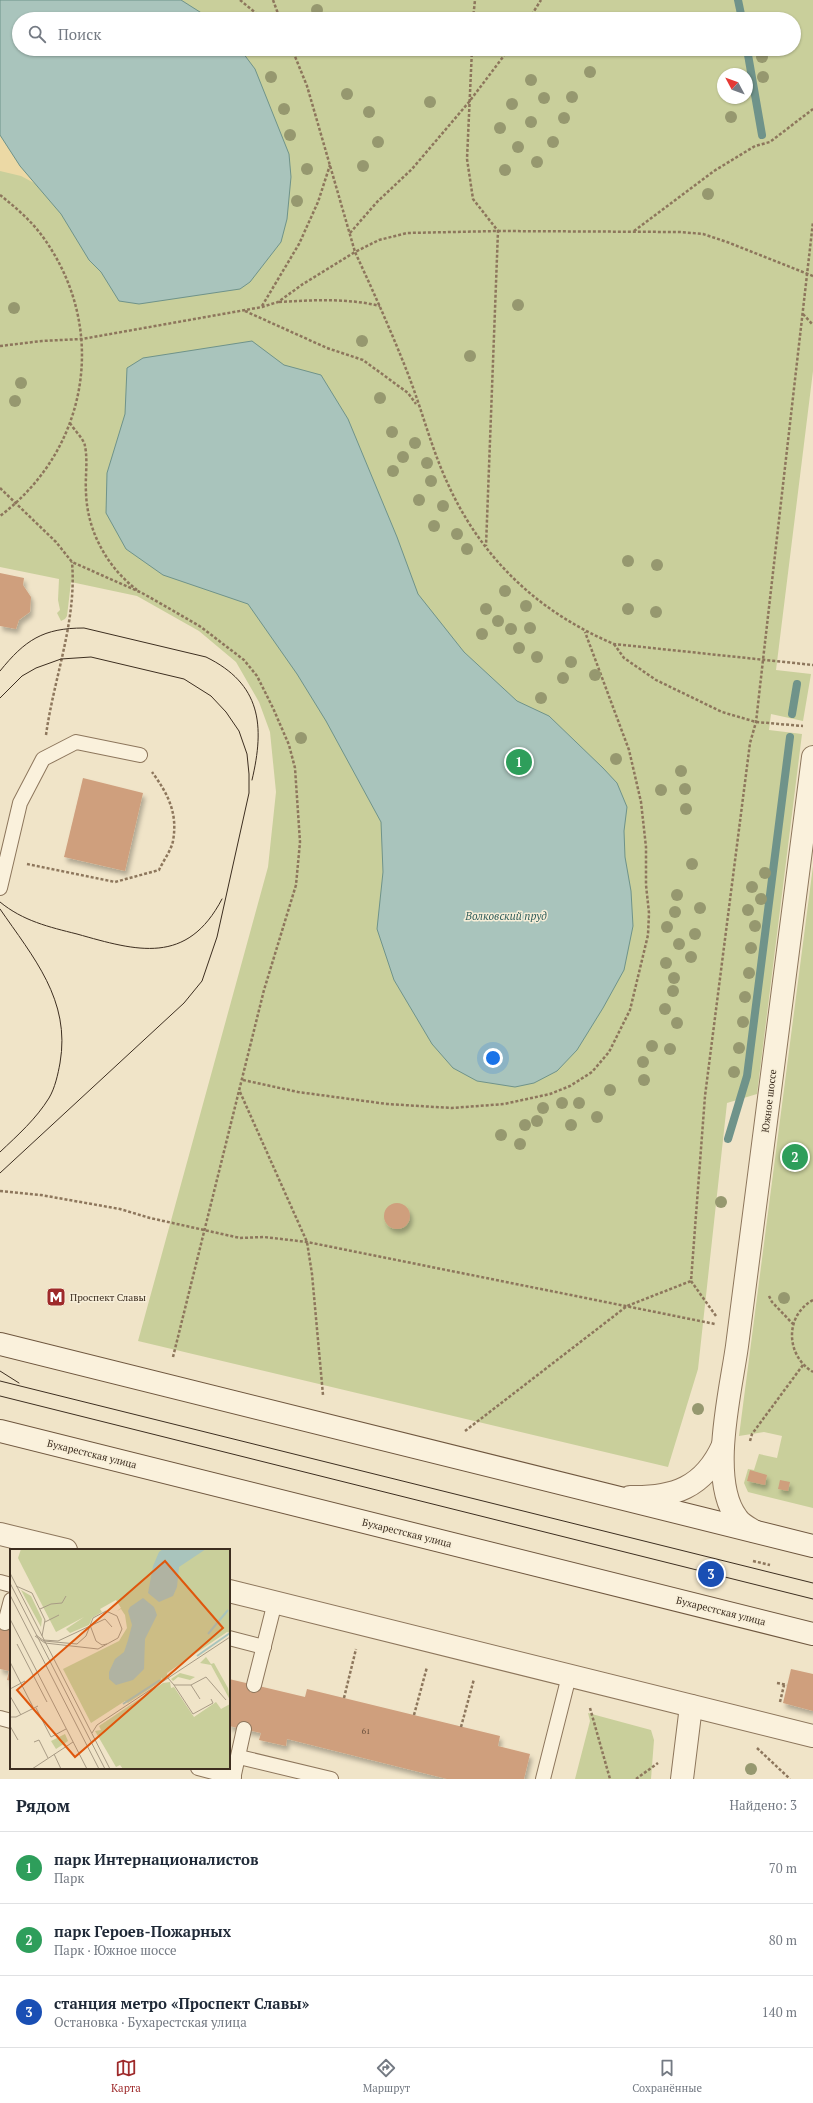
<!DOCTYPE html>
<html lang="ru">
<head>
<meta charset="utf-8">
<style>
	body { margin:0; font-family:"PT Serif",serif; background:#f2f2f3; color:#1f2937 }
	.compass { position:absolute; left:717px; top:68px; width:36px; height:36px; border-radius:50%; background:#fff; box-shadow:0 1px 3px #0004; rotate:311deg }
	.you { position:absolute; left:493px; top:1058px; width:14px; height:14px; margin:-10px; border:3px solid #fff; border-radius:50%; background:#1a73e8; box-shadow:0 0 0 6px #1a73e833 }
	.badge { display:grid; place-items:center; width:26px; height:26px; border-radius:50%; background:#9e2a2b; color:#fff; font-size:13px; font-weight:700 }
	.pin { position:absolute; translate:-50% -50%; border:2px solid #fff; box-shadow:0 1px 4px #0006 }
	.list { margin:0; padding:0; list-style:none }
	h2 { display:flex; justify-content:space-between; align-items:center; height:52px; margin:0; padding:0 16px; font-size:17px }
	h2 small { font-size:13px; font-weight:400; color:#747a83 }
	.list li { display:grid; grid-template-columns:26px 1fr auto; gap:12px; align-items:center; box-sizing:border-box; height:72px; padding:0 16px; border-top:1px solid #e0e1e3 }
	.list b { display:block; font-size:15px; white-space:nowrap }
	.list p { margin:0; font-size:13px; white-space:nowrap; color:#747a83 }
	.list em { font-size:13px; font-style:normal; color:#747a83 }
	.icon { flex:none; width:22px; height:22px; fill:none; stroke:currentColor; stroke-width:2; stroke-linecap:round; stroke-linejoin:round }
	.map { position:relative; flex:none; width:813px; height:1779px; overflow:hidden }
	.search { position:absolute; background:#fff; box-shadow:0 1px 3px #0004; left:12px; right:12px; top:12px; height:44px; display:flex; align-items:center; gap:10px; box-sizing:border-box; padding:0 14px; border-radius:22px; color:#747a83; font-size:15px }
	.sheet { height:268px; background:#fff }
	nav { display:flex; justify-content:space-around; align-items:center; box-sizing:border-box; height:56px; border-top:1px solid #e0e1e3; background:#fff; font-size:11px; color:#747a83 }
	nav a { display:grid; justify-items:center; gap:2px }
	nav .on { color:#9e2a2b }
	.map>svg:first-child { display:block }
	.green { fill:#c9cf9b; fill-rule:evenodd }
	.sand { fill:#ecd9a5 }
	.water { fill:#a9c4bc; stroke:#6f938a }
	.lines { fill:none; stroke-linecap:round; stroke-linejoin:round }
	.stream { stroke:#6f938a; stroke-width:8 }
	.building { fill:#cf9f7d; filter:url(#shadow) }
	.lane-casing { stroke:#8d765c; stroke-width:16 }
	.street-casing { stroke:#8d765c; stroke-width:24 }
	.secondary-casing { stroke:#6f573f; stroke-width:24 }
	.path { stroke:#8d765c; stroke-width:2.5; stroke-dasharray:3 2; stroke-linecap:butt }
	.lane { stroke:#faf1dc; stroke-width:14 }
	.street { stroke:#faf1dc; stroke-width:22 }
	.secondary { stroke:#faf1dc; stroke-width:22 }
	.tram { stroke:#3d2e20; stroke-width:1 }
	.tree { fill:#96986f }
	.labels { text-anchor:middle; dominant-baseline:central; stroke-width:3; stroke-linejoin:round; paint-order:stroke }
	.number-label { font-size:8px; fill:#624a37 }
	.street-label { font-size:10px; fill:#3d2e20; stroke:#f7eed8 }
	.poi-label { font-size:10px; fill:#3d2e20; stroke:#f7eed8; text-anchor:start }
	.water-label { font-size:11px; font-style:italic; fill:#2f5d5a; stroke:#f7eed8 }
	.inset-river { fill:none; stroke:#a9c4bc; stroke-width:2 }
	.inset-road { fill:none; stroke:#a89b85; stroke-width:1 }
	.view { fill:#df570d; fill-opacity:0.15; stroke:#df570d; stroke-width:2 }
	.inset-edge { fill:none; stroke:#3d2e20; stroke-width:2 }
</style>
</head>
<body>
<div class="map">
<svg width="813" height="1779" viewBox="0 0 813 1779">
	<defs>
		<filter id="shadow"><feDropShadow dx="2.5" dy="4.5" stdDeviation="2" flood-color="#0004"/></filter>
	</defs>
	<rect width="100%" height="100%" fill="#f0e4c8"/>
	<!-- green -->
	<g class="green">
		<path d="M0,0H813V371L776,670L811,674L803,721L771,714L769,730L802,734L757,1094L727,1103L698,1369L668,1467L138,1341L268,867L276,792L270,732L259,702L236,662L199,631L137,596L71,582L67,616L65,619L61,621L57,613L60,610L58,600L59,579L0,567ZM19,19H794V49H19ZM723,74H747V98H723Z"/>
		<path d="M813,866V1508L748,1492L744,1483L748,1469L754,1470L759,1454L777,1458L782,1436L764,1432L739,1436Z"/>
		<path d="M588,1713L651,1730L654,1740L651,1779H575L590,1721Z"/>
	</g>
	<!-- sand -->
	<path class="sand" d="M0,135L20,166L36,184L21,176L0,171Z"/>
	<!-- water -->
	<g class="water">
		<path d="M0,0H181L211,19H19V49H240L255,69L289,154L291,177L287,219L281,242L250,282L240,289L139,304L119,301L101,272L89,260L61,214L20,166L0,135Z"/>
		<path d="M252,341L284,365L321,375L348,419L397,537L418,594L464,652L517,701L549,716L603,768L617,783L627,807L624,831L625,857L631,891L633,926L624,970L603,1008L577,1050L557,1071L534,1083L515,1087L477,1081L453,1068L432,1044L394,980L377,929L383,872L381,822L326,721L297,674L248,604L163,575L126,549L106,513L107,473L125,414L127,368L143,358Z"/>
	</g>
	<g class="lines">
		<!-- stream -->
		<g class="stream">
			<path d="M738,0L742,19"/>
			<path d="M747,49L762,135"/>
			<path d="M792,714L797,684"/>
			<path d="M728,1139L747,1076L790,737"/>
		</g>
	</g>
	<!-- building -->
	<g class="building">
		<path d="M0,573L24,578L23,585L31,597L30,612L19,620L16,629L0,626Z"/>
		<path d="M83,778L143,793L125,871L64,857Z"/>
		<circle cx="397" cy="1216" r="13"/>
		<path d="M750,1470L767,1475L765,1485L747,1481Z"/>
		<path d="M780,1480L790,1482L788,1491L778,1489Z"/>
		<path d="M0,1622L11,1624V1681L7,1680L9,1671L0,1669Z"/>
		<path d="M791,1669L813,1674V1711L783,1703Z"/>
		<path d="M229,1679L305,1697L307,1689L500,1736L498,1746L530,1754L524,1779H447L287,1739L286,1746L259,1740L261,1733L229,1726Z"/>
	</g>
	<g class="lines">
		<defs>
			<g id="lane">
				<path d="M0,888L20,803L43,759L76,742L140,755"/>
				<path d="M0,1582L11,1585"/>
				<path d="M5,1623L11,1600"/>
				<path d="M229,1638L264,1647"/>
				<path d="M254,1685L275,1602"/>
				<path d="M0,1718L11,1721"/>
				<path d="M239,1757L331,1779"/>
				<path d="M198,1768L213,1772"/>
				<path d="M218,1773L234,1777"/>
				<path d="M233,1779L244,1729"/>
				<path d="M543,1779L569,1676"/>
			</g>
			<g id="street">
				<path d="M630,1497C673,1498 704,1488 723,1445"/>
				<path d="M754,1531C747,1527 741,1524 737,1518C708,1480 731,1390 737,1346L813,757"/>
				<path d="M0,1534L66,1550"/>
				<path d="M229,1591L813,1736"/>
				<path d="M682,1779L691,1706"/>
			</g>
			<g id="secondary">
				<path d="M0,1344L813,1546"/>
				<path d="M0,1431L813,1634"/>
			</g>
		</defs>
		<!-- lane casing -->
		<use href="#lane" class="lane-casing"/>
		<!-- street casing -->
		<use href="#street" class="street-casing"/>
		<!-- secondary casing -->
		<use href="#secondary" class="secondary-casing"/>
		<!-- path -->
		<g class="path">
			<path d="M240,0L263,19"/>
			<path d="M273,0L280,19"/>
			<path d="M473,19L475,0"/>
			<path d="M529,19L541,0"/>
			<path d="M472,49L467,159L473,199L498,231L486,546"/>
			<path d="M0,195C14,206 28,218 40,233C109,324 91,447 0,516"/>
			<path d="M634,231L714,171L755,146L770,142L813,109"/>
			<path d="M350,233L377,202L412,169L469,102L509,49"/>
			<path d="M813,276L727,242L703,234L680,232L498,231L407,233L379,240L355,252C374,293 392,333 408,374C422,410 431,447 447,482C481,558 538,612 614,644L813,665"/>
			<path d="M279,302C313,300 347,298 380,306"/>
			<path d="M262,306L299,244L318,202L330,165"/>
			<path d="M245,311L327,348L363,360L408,393L416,404"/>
			<path d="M803,314L813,325"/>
			<path d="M0,346L42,341L82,339L262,307L278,302L303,284L355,252L307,86L292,49"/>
			<path d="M70,423C74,430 84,439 85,446C88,461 85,478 86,492C87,531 107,567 137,590"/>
			<path d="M0,488L56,542L72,562L142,593L172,610L201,627L244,660L257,676L273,708L289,745L295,768L300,842L296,885L264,990L173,1357"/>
			<path d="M614,644L624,658L656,680L722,712L756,722L803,726"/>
			<path d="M46,735C54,677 77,621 72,562"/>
			<path d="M27,864L115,882L159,870C163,861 171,851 173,841C178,813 168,794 152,772"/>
			<path d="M243,1080L298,1092L387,1104L452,1108L504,1104L550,1094L570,1086L592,1072L609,1052L630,1010L648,935L649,913L646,885V847L641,802L629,750L585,632"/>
			<path d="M240,1092L307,1242L312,1274L323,1395"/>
			<path d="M0,1191L41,1195L120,1209L150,1218L240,1238L264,1237L307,1242L715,1324"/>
			<path d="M769,1296L772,1302L793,1324"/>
			<path d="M813,1300C784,1316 786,1356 813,1372"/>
			<path d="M716,1316L691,1281L705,1096L750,743L756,722L763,660L813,222"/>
			<path d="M465,1431L627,1306L691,1281"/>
			<path d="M750,1441L752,1434L803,1365"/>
			<path d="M753,1561L770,1565"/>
			<path d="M777,1683L787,1685"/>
			<path d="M344,1698L356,1649"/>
			<path d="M780,1702L784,1685"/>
			<path d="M590,1708L610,1779"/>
			<path d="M414,1715L427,1667"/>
			<path d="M461,1727L474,1679"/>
			<path d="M757,1748L790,1779"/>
			<path d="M636,1779L658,1763"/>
		</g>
		<!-- lane -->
		<use href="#lane" class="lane"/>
		<!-- street -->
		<use href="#street" class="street"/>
		<!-- secondary -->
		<use href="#secondary" class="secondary"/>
		<!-- tram -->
		<g class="tram">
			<path d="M0,671C25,640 43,628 84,628L206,657C261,684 265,725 252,780"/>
			<path d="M0,698L22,676L36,668L61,659L91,657L184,679L211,696L226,712L239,731L247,754L249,774V793L217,937L202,981L184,1003L0,1173"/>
			<path d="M0,902C23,921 49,927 77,934C137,951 187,966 222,899"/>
			<path d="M0,909C33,957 71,1000 60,1063C58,1074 55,1088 49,1098C36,1119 18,1135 0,1152"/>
			<path d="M0,1371L19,1383"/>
			<path d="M0,1381L813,1583"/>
			<path d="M0,1396L813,1599"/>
		</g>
	</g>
	<!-- trees -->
	<g class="tree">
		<circle cx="317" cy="10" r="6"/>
		<circle cx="762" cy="57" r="6"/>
		<circle cx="590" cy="72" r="6"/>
		<circle cx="271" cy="77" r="6"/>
		<circle cx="763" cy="77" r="6"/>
		<circle cx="531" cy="80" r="6"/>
		<circle cx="347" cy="94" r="6"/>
		<circle cx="572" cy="97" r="6"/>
		<circle cx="544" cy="98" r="6"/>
		<circle cx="430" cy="102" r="6"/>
		<circle cx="512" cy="104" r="6"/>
		<circle cx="284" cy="109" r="6"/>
		<circle cx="369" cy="112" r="6"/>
		<circle cx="731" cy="117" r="6"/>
		<circle cx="564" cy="118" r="6"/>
		<circle cx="531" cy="122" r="6"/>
		<circle cx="500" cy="128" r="6"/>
		<circle cx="290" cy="135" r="6"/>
		<circle cx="378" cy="142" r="6"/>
		<circle cx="553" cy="142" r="6"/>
		<circle cx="518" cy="147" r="6"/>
		<circle cx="537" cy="162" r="6"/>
		<circle cx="363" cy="166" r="6"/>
		<circle cx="307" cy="169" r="6"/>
		<circle cx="505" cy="170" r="6"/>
		<circle cx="708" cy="194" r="6"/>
		<circle cx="297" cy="201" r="6"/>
		<circle cx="518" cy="305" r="6"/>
		<circle cx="14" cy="308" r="6"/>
		<circle cx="362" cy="341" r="6"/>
		<circle cx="470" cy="356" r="6"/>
		<circle cx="21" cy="383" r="6"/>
		<circle cx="380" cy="398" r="6"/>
		<circle cx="15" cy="401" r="6"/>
		<circle cx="392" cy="432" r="6"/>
		<circle cx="415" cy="443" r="6"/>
		<circle cx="403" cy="457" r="6"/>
		<circle cx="427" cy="463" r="6"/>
		<circle cx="393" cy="471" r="6"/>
		<circle cx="431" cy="481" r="6"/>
		<circle cx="419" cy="500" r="6"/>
		<circle cx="443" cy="506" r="6"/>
		<circle cx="434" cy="526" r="6"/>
		<circle cx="457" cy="534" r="6"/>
		<circle cx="467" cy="549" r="6"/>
		<circle cx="628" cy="561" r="6"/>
		<circle cx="657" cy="565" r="6"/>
		<circle cx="505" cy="591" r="6"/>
		<circle cx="526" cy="606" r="6"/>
		<circle cx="486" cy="609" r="6"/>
		<circle cx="628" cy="609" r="6"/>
		<circle cx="656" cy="612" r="6"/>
		<circle cx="498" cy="621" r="6"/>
		<circle cx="530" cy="628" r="6"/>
		<circle cx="511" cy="629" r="6"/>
		<circle cx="482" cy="634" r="6"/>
		<circle cx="519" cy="648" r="6"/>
		<circle cx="537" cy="657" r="6"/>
		<circle cx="571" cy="662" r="6"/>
		<circle cx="595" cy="675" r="6"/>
		<circle cx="563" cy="678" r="6"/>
		<circle cx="541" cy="698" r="6"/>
		<circle cx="301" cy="738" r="6"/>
		<circle cx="616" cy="759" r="6"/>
		<circle cx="681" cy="771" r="6"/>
		<circle cx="685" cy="789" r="6"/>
		<circle cx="661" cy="790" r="6"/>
		<circle cx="686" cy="809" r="6"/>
		<circle cx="692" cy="864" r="6"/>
		<circle cx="765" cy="873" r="6"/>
		<circle cx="752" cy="887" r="6"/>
		<circle cx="677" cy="895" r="6"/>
		<circle cx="761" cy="899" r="6"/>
		<circle cx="700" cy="908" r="6"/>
		<circle cx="748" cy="910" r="6"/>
		<circle cx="675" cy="912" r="6"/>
		<circle cx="755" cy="926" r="6"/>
		<circle cx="667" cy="927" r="6"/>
		<circle cx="695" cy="934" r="6"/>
		<circle cx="679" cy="944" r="6"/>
		<circle cx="751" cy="948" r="6"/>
		<circle cx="691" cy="957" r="6"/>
		<circle cx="666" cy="963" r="6"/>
		<circle cx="749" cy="973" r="6"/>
		<circle cx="674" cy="978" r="6"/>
		<circle cx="673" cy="991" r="6"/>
		<circle cx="745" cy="997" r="6"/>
		<circle cx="665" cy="1009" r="6"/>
		<circle cx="743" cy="1022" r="6"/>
		<circle cx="677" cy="1023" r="6"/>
		<circle cx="652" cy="1046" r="6"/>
		<circle cx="739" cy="1048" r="6"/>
		<circle cx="670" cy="1049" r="6"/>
		<circle cx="643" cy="1062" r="6"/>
		<circle cx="734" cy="1072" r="6"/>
		<circle cx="644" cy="1080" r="6"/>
		<circle cx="610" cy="1090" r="6"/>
		<circle cx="562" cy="1103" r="6"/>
		<circle cx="579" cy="1103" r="6"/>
		<circle cx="543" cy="1108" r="6"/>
		<circle cx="597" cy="1117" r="6"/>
		<circle cx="537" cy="1121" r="6"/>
		<circle cx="525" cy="1125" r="6"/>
		<circle cx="571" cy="1125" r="6"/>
		<circle cx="501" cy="1135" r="6"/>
		<circle cx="520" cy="1144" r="6"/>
		<circle cx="721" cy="1202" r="6"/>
		<circle cx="784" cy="1298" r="6"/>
		<circle cx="698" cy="1409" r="6"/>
		<circle cx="751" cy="1769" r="6"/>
	</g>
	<!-- icons -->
	<defs>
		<symbol id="metro-square" viewBox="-11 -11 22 22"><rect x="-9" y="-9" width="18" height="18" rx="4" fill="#9e2a2b" stroke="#f7eed8"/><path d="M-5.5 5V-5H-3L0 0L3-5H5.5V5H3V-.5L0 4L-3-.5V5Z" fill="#fff"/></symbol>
	</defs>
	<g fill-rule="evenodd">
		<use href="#metro-square" x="45" y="1286" width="22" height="22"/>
	</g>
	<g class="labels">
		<!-- number labels -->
		<g class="number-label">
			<text x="366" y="1731">61</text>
		</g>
		<!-- street labels -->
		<g class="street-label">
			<text transform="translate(769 1101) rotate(-83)">Южное шоссе</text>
			<text transform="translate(92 1454) rotate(14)">Бухарестская улица</text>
			<text transform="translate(407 1533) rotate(14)">Бухарестская улица</text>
			<text transform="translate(721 1611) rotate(14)">Бухарестская улица</text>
		</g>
		<!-- poi labels -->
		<g class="poi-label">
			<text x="70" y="1297">Проспект Славы</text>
		</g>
		<!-- water labels -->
		<g class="water-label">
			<text x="506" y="916">Волковский пруд</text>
		</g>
	</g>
	<!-- overview -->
	<g transform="translate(10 1549)">
		<rect width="220" height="220" fill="#f0e4c8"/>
		<path d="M11,0H220V84L217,83L157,124V128L153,131L151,128L152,132L118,154L115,152L81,174L53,120L109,92L117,79L115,66L111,60L107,62L111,59L106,51L90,60L92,63L82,69L79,76L60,84L56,80L74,68L46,83L12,17L8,9ZM11,41L21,47L32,70L31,78ZM196,108L201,115L204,114L218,139L220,151L201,116L190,114ZM170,124L185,128L180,131L168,128L163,132L161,130ZM160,133L161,139L164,138L184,168L206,153L211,160L220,155V220H113L110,216L106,218L85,182L91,181L89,177L153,134ZM55,185L58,192L46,200L41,192Z" fill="#c9cf9b"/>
		<path d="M153,0H196L169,18L167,38L163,47L149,53L138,44L143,17L149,3ZM133,49L144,58L147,66L135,90L134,120L123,131L106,136L99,130V123L105,110L114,103L118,91L122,76L118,62L120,58Z" fill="#a9c4bc"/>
		<path class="inset-river" d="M198,85L218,61M187,107L220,84M113,155L150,131"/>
		<path class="inset-road" d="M0,24L100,220M0,34L95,220M6,37L22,44L35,71L32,87M0,46L89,220M30,60L41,55L52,54L56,47M0,70L77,220M35,73L49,66M80,76L86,92L92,96L97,95M25,87L35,94L88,100L108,89L112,80L107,67L96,62L83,69L76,87L67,95L34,92L26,86M33,91L48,92L95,70L102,78M7,95L37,153M0,113L23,158M158,129L164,136H181L196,128L216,151M164,136L183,165L203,154L201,150M181,136L190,150M0,140L15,132M0,147L11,166M26,159L41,188L56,180M0,168H6L28,157M0,177L8,191M82,184L87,176L220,88M24,193L29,191L38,209M44,205L51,220M22,220L63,193"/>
		<path class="view" d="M155,12L213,79L65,208L7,141Z"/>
		<rect width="220" height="220" class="inset-edge"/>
	</g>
</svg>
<svg class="compass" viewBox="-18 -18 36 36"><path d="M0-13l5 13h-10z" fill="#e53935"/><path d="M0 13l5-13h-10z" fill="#747a83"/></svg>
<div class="you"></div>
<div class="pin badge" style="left:519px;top:762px;background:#2e9e5b">1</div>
<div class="pin badge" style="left:795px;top:1157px;background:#2e9e5b">2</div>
<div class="pin badge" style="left:711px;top:1574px;background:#1a4fb4">3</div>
<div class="search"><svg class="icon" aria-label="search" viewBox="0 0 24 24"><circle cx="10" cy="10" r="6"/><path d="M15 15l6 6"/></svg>Поиск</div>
</div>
<section class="sheet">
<h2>Рядом<small>Найдено: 3</small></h2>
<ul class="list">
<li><span class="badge" style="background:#2e9e5b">1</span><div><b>парк Интернационалистов</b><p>Парк</p></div><em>70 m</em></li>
<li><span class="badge" style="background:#2e9e5b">2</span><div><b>парк Героев-Пожарных</b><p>Парк · Южное шоссе</p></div><em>80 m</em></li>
<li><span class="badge" style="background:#1a4fb4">3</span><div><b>станция метро «Проспект Славы»</b><p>Остановка · Бухарестская улица</p></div><em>140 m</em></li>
</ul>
</section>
<nav>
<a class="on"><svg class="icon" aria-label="map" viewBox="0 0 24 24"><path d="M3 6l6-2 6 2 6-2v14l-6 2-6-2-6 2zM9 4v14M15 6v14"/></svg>Карта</a>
<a><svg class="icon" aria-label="directions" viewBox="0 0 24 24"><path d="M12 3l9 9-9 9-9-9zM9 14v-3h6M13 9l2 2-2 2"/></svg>Маршрут</a>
<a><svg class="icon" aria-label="saved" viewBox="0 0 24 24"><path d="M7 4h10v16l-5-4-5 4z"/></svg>Сохранённые</a>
</nav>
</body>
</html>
